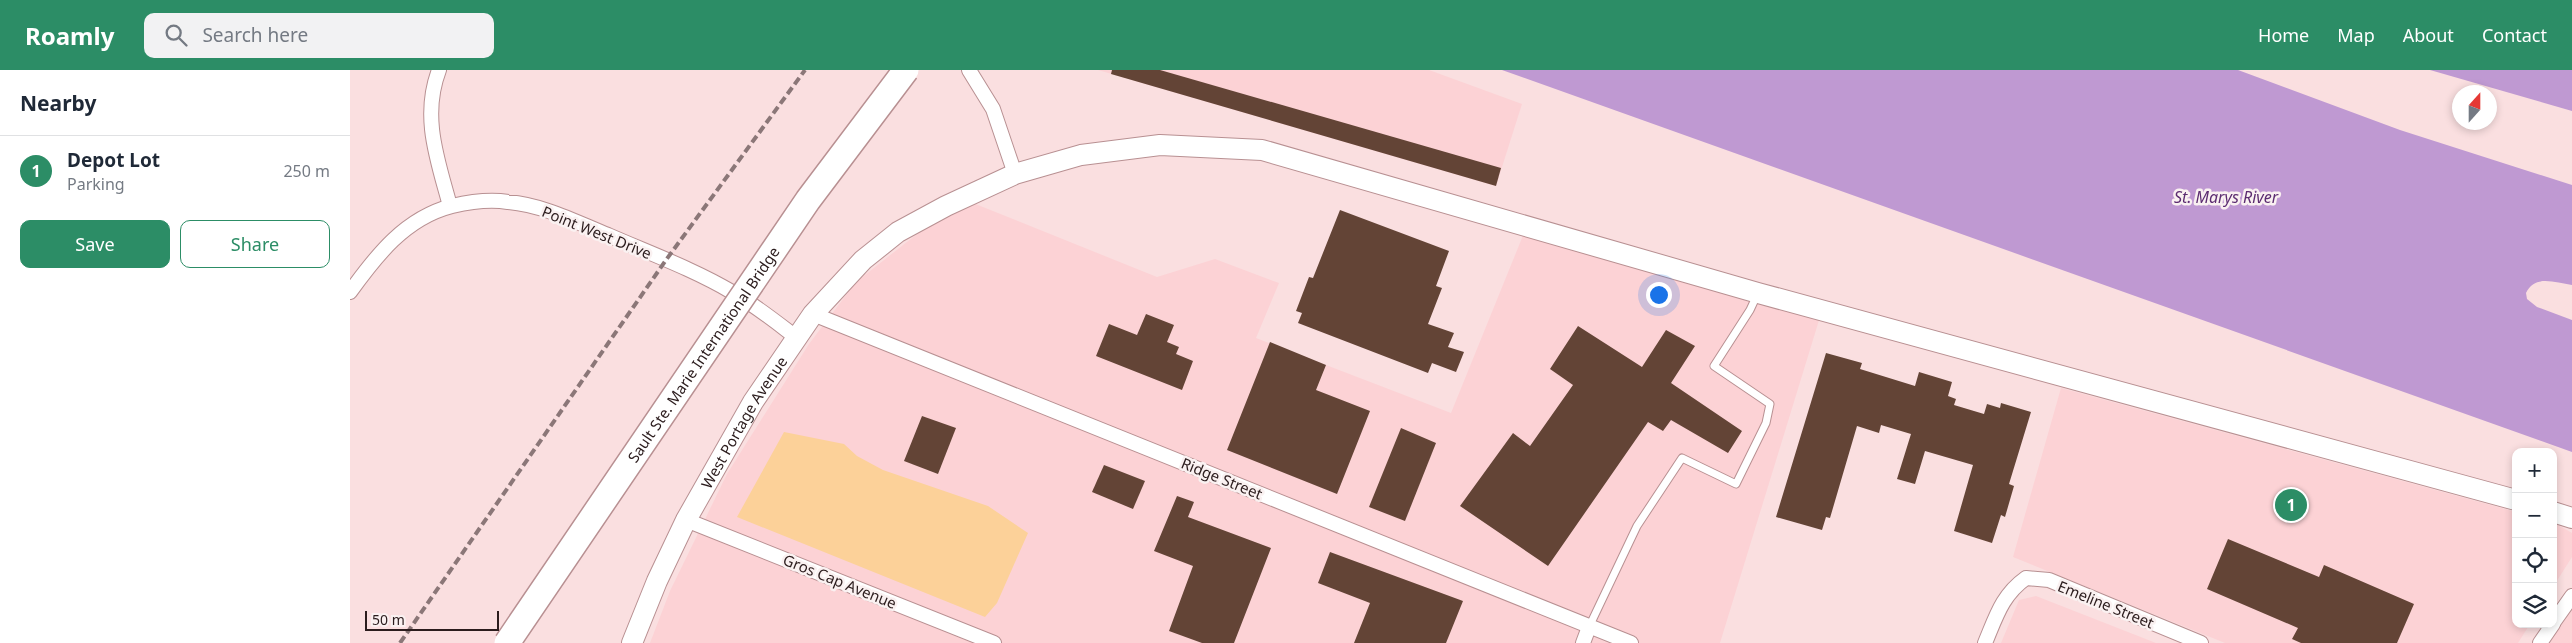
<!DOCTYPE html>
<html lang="en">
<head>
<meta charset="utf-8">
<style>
	body { margin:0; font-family:"Noto Sans",sans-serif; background:#f2f2f3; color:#1f2937 }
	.controls { position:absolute; right:15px; bottom:15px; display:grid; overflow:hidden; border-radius:10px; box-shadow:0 2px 8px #0003 }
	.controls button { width:45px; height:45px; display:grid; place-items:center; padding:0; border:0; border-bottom:1px solid #e0e1e3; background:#fff; color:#1f2937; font:25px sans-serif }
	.compass { position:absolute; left:2102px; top:15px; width:45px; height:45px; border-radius:50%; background:#fff; box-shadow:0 2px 8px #0003; rotate:21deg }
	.scale { position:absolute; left:15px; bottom:12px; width:134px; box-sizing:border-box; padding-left:5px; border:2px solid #2b1c1d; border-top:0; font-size:14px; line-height:18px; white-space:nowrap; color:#2b1c1d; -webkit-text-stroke:4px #faf1f1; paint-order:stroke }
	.you { position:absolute; left:1308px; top:224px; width:18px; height:18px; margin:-12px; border:4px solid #fff; border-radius:50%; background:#1a73e8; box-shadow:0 0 0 8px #1a73e833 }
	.badge { display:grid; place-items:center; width:32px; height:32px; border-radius:50%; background:#2c8d66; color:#fff; font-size:16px; font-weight:700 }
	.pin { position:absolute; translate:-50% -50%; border:2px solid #fff; box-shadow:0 1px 5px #0006 }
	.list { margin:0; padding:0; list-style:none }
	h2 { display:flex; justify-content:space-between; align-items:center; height:65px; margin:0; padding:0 20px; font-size:21px }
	h2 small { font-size:16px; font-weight:400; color:#747a83 }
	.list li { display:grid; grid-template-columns:32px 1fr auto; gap:15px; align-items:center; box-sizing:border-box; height:70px; padding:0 20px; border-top:1px solid #e0e1e3 }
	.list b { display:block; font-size:19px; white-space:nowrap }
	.list p { margin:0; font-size:16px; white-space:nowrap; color:#747a83 }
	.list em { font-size:16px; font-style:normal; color:#747a83 }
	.actions { display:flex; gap:10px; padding:15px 20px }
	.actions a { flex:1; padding:11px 0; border:1px solid #2c8d66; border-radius:10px; text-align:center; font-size:18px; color:#2c8d66 }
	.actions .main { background:#2c8d66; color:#fff }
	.icon { flex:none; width:28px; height:28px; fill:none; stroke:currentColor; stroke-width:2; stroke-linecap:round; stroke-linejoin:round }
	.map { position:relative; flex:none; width:2222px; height:573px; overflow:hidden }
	header { display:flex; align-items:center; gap:30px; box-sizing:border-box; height:70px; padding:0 25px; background:#2c8d66; color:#fff }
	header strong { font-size:24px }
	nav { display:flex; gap:28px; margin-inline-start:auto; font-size:18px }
	.search { width:350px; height:45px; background:#f2f2f3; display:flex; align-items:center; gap:12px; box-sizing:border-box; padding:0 18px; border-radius:10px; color:#747a83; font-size:19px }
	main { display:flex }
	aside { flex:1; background:#fff }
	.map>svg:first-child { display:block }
	.built { fill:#fcd2d5 }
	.green { fill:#fcd199 }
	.water { fill:#bf99d2 }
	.building { fill:#634436 }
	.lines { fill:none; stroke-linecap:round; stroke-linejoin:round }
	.lane-casing { stroke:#b89092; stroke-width:9 }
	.street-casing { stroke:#b89092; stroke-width:16 }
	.secondary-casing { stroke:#b89092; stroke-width:22 }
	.lane { stroke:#fff; stroke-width:7 }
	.street { stroke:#fff; stroke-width:14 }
	.secondary { stroke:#fff; stroke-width:20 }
	.rail { stroke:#8b7778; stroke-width:4; stroke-dasharray:8 4; stroke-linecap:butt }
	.highway-bridge-casing { stroke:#b89092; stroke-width:28; stroke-linecap:butt }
	.highway-bridge { stroke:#fff; stroke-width:25 }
	.labels { text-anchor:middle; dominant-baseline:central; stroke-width:5; stroke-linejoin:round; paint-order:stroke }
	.street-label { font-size:15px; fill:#2b1c1d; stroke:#faf1f1 }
	.water-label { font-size:16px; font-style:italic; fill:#5c2c71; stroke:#faf1f1 }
</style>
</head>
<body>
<header>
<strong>Roamly</strong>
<div class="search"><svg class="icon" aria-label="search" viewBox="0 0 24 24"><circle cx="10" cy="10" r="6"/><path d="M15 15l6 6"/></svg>Search here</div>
<nav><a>Home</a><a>Map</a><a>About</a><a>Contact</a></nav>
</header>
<main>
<aside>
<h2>Nearby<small></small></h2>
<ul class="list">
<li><span class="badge">1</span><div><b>Depot Lot</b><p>Parking</p></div><em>250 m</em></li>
</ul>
<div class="actions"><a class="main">Save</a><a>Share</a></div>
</aside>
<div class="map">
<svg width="2222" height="573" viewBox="0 0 2222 573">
	<rect width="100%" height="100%" fill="#fadfe0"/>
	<!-- built -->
	<g class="built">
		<path d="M748,0H1079L1172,34L1146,116Z"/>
		<path d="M623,133L807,207L865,189L929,213L906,268L1101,343L1174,163L1470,247L1370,573H300L320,521L377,404L459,274L506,212L571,161Z"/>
		<path d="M1711,318L2166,442V554H2180L2168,573H1875L1663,487Z"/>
		<path d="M2203,452L2222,463V487L2203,517Z"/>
		<path d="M1686,526L1806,573H1651L1669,530Z"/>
		<path d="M2222,539V573H2199Z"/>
	</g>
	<!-- green -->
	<path class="green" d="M434,362L494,374L507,386L533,400L638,436L678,463L647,533L635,547L387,447Z"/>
	<!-- water -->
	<g class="water">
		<path d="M1152,0H1888L2050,60L2222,115V215C2205,213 2185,204 2176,223L2177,229L2187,237L2222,250V382Z"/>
		<path d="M2080,0H2222V41Z"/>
	</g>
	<!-- building -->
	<g class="building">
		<path d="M762,0H810L1151,98L1146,116L761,4Z"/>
		<path d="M990,140L1099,181L1086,216L1092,218L1078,254L1104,263L1098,277L1114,282L1106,302L1082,293L1078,303L948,253L952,243L946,241L959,207L963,208Z"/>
		<path d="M796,244L824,255L817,272L829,277L826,284L843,291L832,320L746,286L759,254L787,265Z"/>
		<path d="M1228,256L1292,297L1316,260L1345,276L1321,313L1392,361L1378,383L1321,350L1313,361L1298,352L1198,496L1110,436L1163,363L1180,376L1223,315L1200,299Z"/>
		<path d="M920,272L976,295L966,320L1020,341L987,424L877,380Z"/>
		<path d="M1476,283L1512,293L1510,299L1565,316L1569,302L1602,312L1598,326L1606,329L1604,335L1634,344L1637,334L1650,338L1651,333L1681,342L1659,414L1664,416L1655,447L1651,445L1642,473L1604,461L1623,395L1575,381L1565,414L1547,409L1561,364L1531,355L1529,363L1507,356L1480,448L1476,447L1472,460L1426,447Z"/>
		<path d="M572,346L606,358L588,404L554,391Z"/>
		<path d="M1051,358L1086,373L1055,451L1019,437Z"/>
		<path d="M754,395L795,411L783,439L742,422Z"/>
		<path d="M827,426L844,432L838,447L921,478L884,573H852L819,561L843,496L804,481Z"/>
		<path d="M1878,469L1969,507L1974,495L2064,534L2047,573H1951L1942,569L1948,558L1857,519Z"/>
		<path d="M980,482L1113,531L1096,573H1004L1020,533L968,513Z"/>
	</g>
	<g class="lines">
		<defs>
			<path id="lane" d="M1239,557L1287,456L1332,388L1386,414L1416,353L1420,334L1364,296L1400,240L1407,225"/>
			<g id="street">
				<path d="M89,0C71,47 88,91 100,136"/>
				<path d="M619,0L643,39L665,104"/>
				<path d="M0,222C26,186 55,148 102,136C119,132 140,129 158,132C193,135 226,152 258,165C299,183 343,199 382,222C405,235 426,252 447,268"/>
				<path d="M463,244L1281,573"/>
				<path d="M336,450L644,573"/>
				<path d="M2203,553L2222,526"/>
				<path d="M1233,573L1239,557"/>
				<path d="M1635,573C1646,547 1652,525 1676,508L1699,510L1851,573"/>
				<path d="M2190,573L2203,554"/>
			</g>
			<g id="secondary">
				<path d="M2203,442L2222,448"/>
				<path id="s1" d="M282,573L307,511L336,450L403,332L463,244L513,190L548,162L596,136L665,104L731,85L810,75L912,80L1408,223L2166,430"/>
			</g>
		</defs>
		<!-- lane casing -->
		<use href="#lane" class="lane-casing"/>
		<!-- street casing -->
		<use href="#street" class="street-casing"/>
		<!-- secondary casing -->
		<use href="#secondary" class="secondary-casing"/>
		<!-- lane -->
		<use href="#lane" class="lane"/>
		<!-- street -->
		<use href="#street" class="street"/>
		<!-- secondary -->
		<use href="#secondary" class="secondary"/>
		<!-- rail -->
		<path class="rail" d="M50,573L316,190L455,0"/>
		<defs>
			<g id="highway-bridge">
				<path id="s2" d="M157,573L458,130L556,0"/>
			</g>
		</defs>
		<!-- highway-bridge casing -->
		<use href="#highway-bridge" class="highway-bridge-casing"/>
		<!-- highway-bridge -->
		<use href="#highway-bridge" class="highway-bridge"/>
	</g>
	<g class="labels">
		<!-- street labels -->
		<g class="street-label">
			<text transform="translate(247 162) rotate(22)">Point West Drive</text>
			<text stroke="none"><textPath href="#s2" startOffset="349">Sault Ste. Marie International Bridge</textPath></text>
			<text stroke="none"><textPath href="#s1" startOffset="248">West Portage Avenue</textPath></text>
			<text transform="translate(872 408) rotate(22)">Ridge Street</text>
			<text transform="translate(490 511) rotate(22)">Gros Cap Avenue</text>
			<text transform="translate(1756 534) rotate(22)">Emeline Street</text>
		</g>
		<!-- water labels -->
		<g class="water-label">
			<text x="1876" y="127">St. Marys River</text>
		</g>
	</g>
</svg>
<div class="controls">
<button>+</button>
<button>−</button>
<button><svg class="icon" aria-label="locate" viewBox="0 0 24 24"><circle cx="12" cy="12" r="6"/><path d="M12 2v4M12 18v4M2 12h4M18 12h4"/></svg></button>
<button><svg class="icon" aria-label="layers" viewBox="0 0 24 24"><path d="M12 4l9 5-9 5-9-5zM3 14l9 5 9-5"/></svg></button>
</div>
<svg class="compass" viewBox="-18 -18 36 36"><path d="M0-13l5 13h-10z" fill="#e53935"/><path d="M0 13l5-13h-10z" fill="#747a83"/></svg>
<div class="scale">50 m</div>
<div class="you"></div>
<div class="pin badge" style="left:1941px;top:435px">1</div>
</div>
</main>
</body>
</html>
